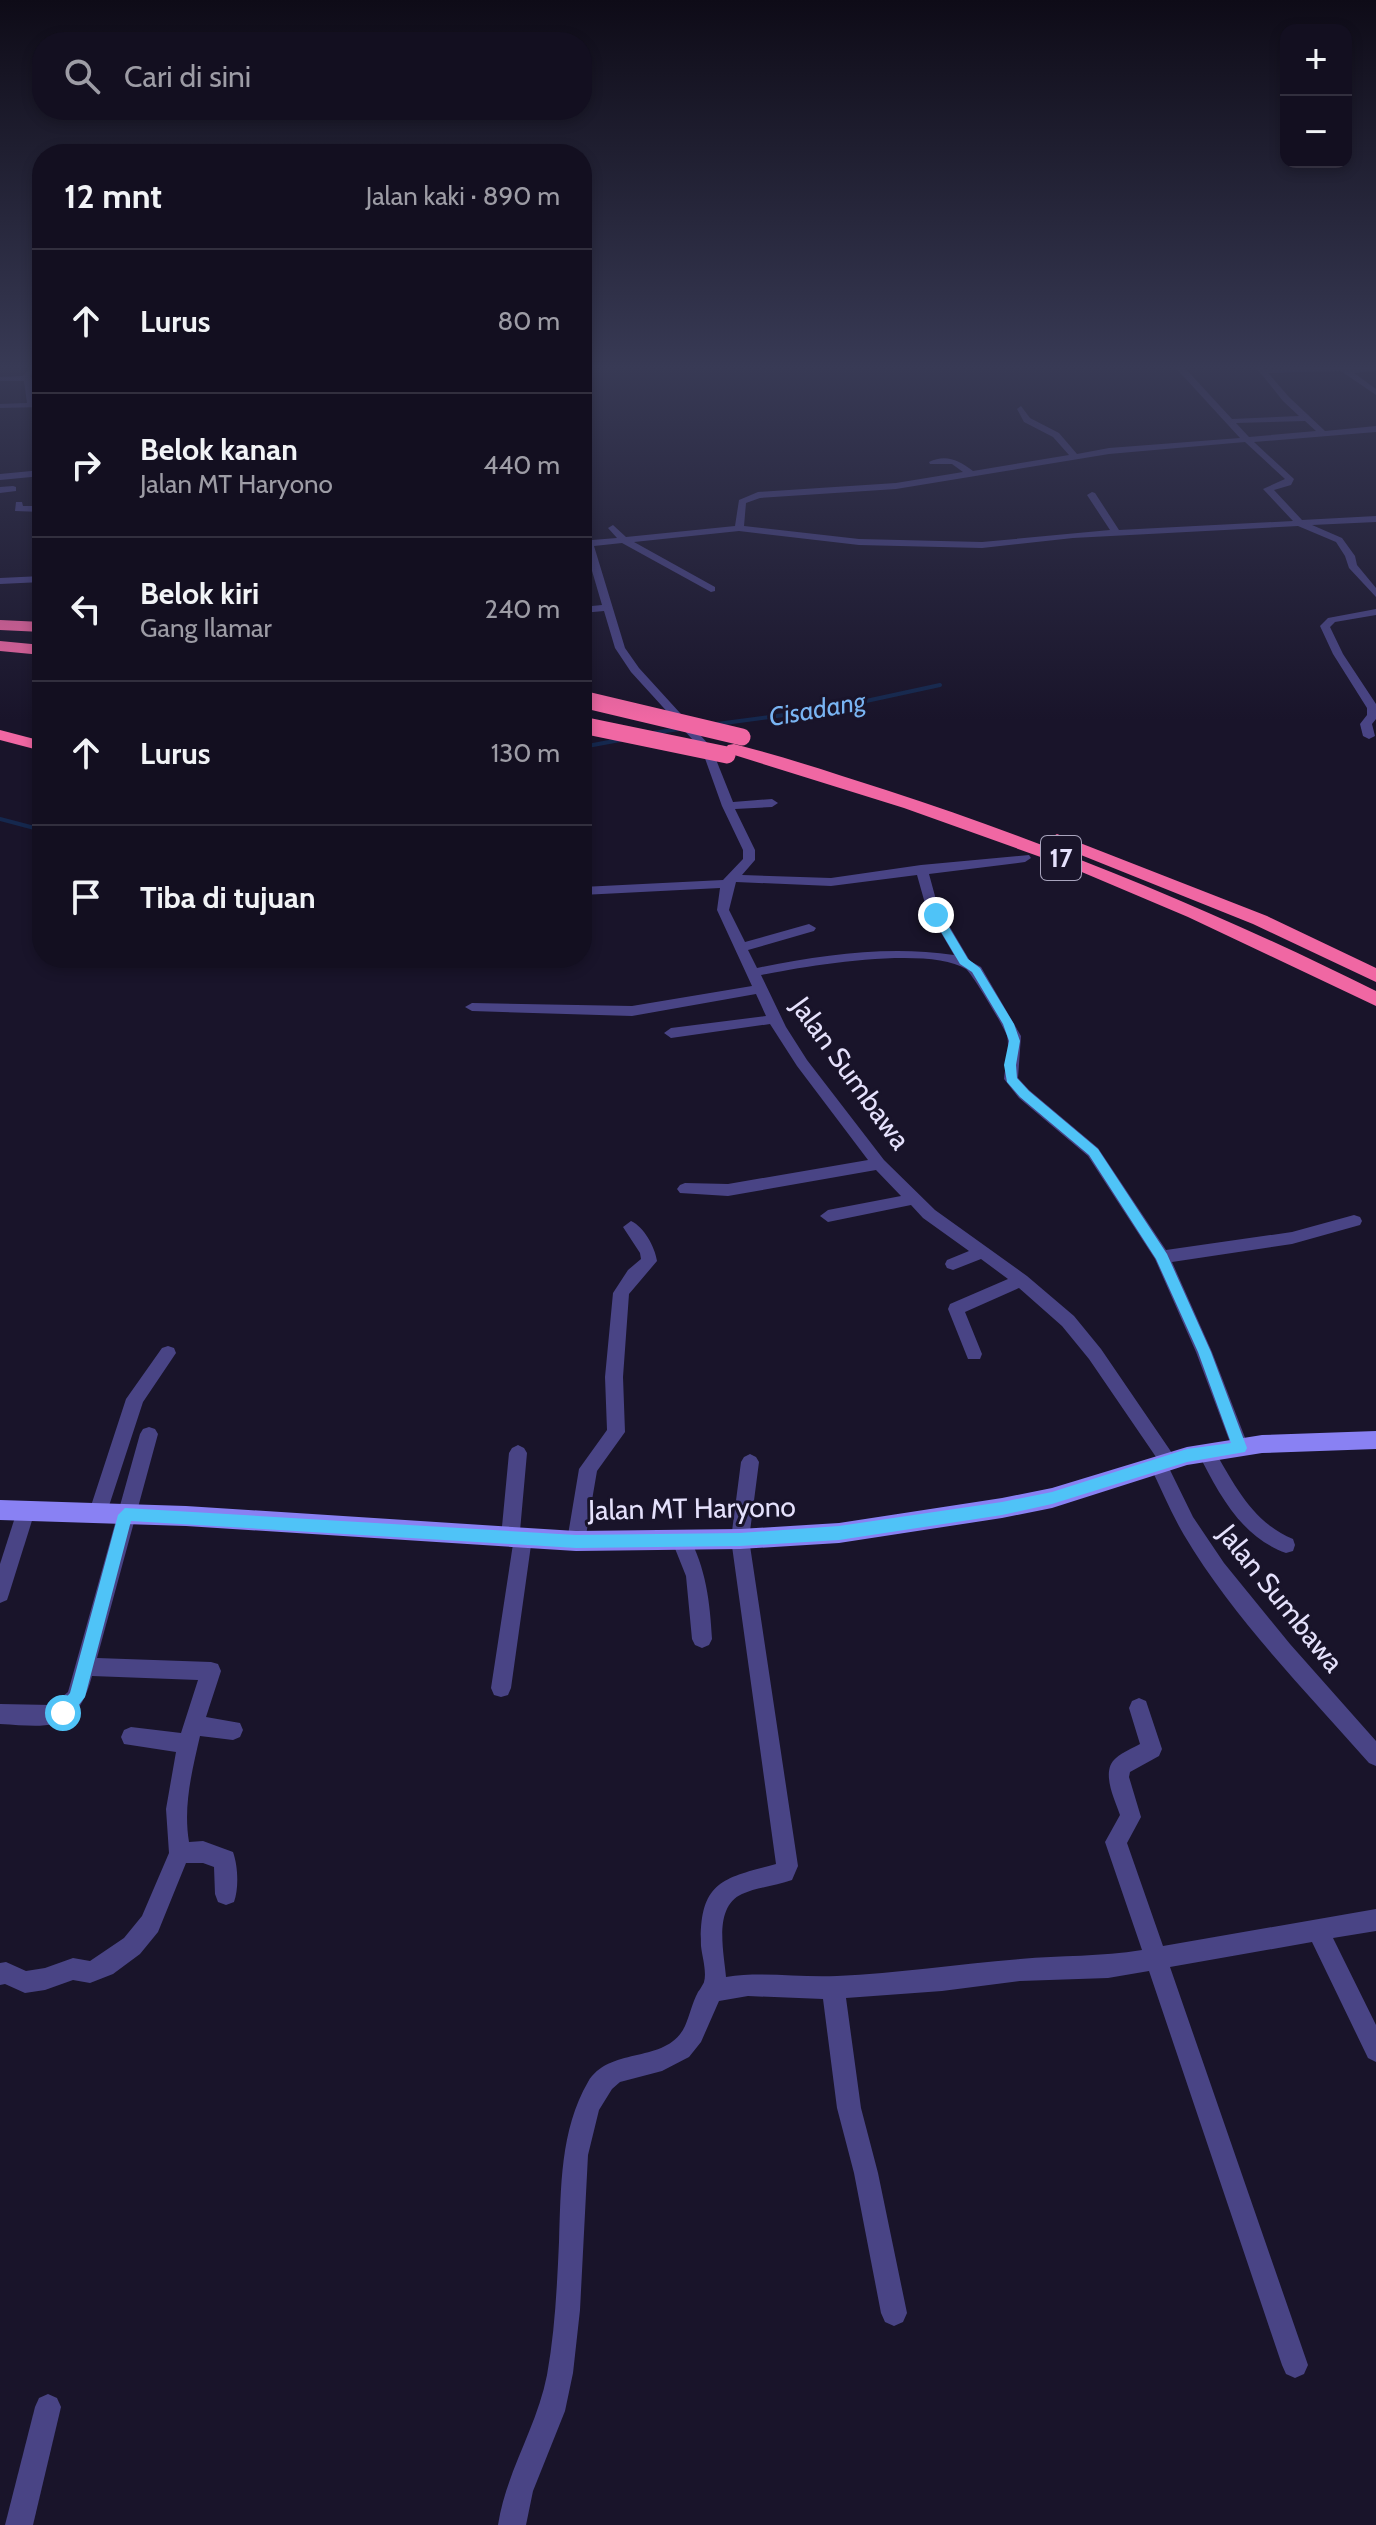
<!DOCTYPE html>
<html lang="id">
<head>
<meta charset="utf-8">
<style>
	body { margin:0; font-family:Cabin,sans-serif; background:#1c1829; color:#f1f3f6 }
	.controls { position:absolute; right:24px; top:24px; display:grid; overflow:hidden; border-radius:16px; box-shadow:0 4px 12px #0003 }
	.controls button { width:72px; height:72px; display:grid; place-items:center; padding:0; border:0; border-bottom:2px solid #322f3e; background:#130f20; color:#f1f3f6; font:40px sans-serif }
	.stop { position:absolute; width:24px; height:24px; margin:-18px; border:6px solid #4fc3f7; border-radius:50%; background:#fff }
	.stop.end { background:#4fc3f7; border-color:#fff; box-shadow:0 2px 8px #0008 }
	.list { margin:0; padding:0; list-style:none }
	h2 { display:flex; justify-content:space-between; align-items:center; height:104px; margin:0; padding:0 32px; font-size:34px }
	h2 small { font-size:26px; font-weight:400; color:#9d9ca5 }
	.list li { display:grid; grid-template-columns:52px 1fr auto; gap:24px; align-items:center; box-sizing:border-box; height:144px; padding:0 32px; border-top:2px solid #322f3e }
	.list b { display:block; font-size:30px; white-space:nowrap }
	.list p { margin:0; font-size:26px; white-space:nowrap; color:#9d9ca5 }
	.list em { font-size:26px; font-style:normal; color:#9d9ca5 }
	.icon { flex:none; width:44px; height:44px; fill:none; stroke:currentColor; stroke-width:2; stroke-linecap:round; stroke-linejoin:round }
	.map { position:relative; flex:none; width:1376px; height:2525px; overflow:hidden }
	.search { position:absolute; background:#130f20; box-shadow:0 4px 12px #0003; left:32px; top:32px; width:560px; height:88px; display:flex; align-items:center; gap:20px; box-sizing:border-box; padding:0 28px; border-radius:32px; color:#9d9ca5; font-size:30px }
	.panel { position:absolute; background:#130f20; box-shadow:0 4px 12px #0003; left:32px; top:144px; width:560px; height:824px; border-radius:32px }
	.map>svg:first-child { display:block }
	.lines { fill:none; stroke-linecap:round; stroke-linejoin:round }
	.stream { stroke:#15284e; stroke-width:4 }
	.street { fill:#494485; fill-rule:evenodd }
	.secondary { fill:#8981f3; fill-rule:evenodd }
	.highway { fill:#f067a3; fill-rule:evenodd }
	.highway-bridge { stroke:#f067a3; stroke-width:17 }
	.route { fill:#4fc3f7 }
	.labels { text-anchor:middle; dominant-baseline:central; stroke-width:6; stroke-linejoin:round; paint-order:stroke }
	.far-water-label { font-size:26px; font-style:italic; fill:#79b4f2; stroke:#19142a }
	.shield { fill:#19142a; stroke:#a8a4bd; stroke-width:2 }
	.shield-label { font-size:26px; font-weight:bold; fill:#e5e1fc }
	.street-label { font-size:28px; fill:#e5e1fc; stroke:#19142a }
</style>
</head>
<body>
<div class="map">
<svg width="1376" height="2525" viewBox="0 0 1376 2525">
	<rect width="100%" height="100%" fill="#19142a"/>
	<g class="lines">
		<!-- stream -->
		<g class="stream">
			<path d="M717,724L829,709L940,685"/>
			<path d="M653,733L679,729"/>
			<path d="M582,747L620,740"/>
			<path d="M0,819L42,830"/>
		</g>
		<!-- street -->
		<g class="street">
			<path d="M32,366H41L30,375L35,388V403H42V407L0,408V404L27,403L24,381H0V377L23,376Z"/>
			<path d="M582,366H587L582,372Z"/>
			<path d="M1174,366H1183L1232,419L1299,416L1283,401L1255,366L1264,369L1376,367V371L1354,373L1376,389V395L1341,371L1268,373L1289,397L1325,431L1376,426V432L1254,442L1294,479L1291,485L1274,490L1302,520L1376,516V522L1312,525L1342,538L1355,556L1357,565L1376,588V597L1349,568L1345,556L1336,542L1298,526L1073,538L982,548L859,545L739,531L634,542L715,587V591L711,592L622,543L594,546L625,648L639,668L711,747L733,802L772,799L778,803L772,807L735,809L755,850V860L742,875L831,878L921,865L1029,855L1031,858L1025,862L929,874L938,907L970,961L981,967L1021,1036L1018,1078L1029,1090L1098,1148L1166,1250L1292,1232L1354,1215L1360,1217L1362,1221L1360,1225L1292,1244L1172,1262L1212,1352L1249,1448L1246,1453L1240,1455L1234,1453L1196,1352L1155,1259L1088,1156L1019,1098L1004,1079C1005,1067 1010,1048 1007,1036C1006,1030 971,972 966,969C928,945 805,966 761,975L786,1027L807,1060L884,1160L935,1210L1027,1276L1074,1316L1101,1349L1174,1456L1177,1461L1174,1466L1169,1468L1193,1517L1224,1563L1290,1644L1376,1741V1766L1369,1763C1305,1690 1234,1619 1184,1535C1171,1513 1161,1488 1149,1464L1156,1457L1089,1359L1062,1326L1019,1288L965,1312L982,1354L980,1359H968L948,1309L950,1304L1008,1279L981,1259L953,1270L947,1268L945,1264L947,1260L969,1251L923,1218L911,1205L828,1222L820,1216L828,1210L901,1196L876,1170L728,1196L680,1193L677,1189L680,1185L685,1183L728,1184L868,1160L797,1066L770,1024L671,1038L664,1033L671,1028L766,1016L756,994L632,1016L472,1011L465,1007L472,1003L632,1006L752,986L717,910L720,888L582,895V887L723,880L743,859V850L722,806L702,750L631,672L615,648L604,611L582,613V607L602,605L585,547H582V518L587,521L592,540L617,538L608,528L613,525L626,537L735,526L739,500L758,492L896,483L963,472L952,464H930L929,462C946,454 958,460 973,471L1069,455L1053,437L1024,422L1017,409L1021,406L1030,418L1059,433L1077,454L1109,448L1240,438ZM1305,421L1316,431L1249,437L1236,423ZM1245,442L1285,479L1263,489L1293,521L1119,530L1095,493L1092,492L1087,495L1110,530L982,542L859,539L744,526L746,503L760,498L896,489L1109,454ZM917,875L926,907L954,955C888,945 821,955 757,968L748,950L814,931L816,928L809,924L745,942L729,910L736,882L831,886Z"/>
			<path d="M42,470V476L0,480V474Z"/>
			<path d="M13,486L16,487V491L0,493V487Z"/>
			<path d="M16,502H22L23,506H42V512L15,511Z"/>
			<path d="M42,576V582L0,584V578Z"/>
			<path d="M1376,609V615L1335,622L1330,627L1343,654L1376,704V719L1372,724L1375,736L1369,739L1363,736L1360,724L1367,715V708L1333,654L1320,626L1328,618Z"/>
			<path d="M631,1221C644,1227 655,1247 657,1261L629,1294L623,1377L625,1432L597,1471L585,1541L583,1547L576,1549L569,1547L567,1541L579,1469L607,1430L605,1377L613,1293L628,1270L641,1259L640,1253L623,1227Z"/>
			<path d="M168,1346L174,1348L176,1353L143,1402L106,1515L103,1521L97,1523L91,1521L88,1515L126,1399L162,1348Z"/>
			<path d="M149,1427L155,1429L158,1434L97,1658L211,1662L218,1664L221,1671L206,1717L240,1723L243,1730L240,1737L233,1740L200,1736C192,1771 183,1806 189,1842L203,1841L233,1852C238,1866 239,1888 234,1902L226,1905L218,1902L215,1894L214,1867L203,1863H186L158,1932L140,1954L113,1974L90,1983L73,1980L45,1990L25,1993L5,1984L0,1985V1963L6,1962L26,1971L45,1968L73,1958L90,1961L124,1938L142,1916L169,1853L166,1809L176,1752L124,1744L121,1737L124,1730L131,1727L181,1733L198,1680L92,1676C77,1733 50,1727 0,1724V1704L52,1705L68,1692L140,1434L143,1429Z"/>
			<path d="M518,1445L524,1448L527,1453L520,1531L530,1532L532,1538L511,1688L508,1695L501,1697L494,1695L491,1688L513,1544L503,1543L501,1537L509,1453L512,1448Z"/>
			<path d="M1207,1445L1213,1448C1234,1484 1252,1522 1293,1539L1295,1545L1293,1551L1286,1553C1241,1537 1219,1494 1198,1453L1201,1448Z"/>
			<path d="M750,1454L756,1457L759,1462L749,1539L798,1866L792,1880C776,1886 757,1887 742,1894C713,1907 724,1952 726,1977C763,1971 800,1978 837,1976C898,1973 959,1964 1020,1959C1061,1955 1101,1957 1142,1950L1105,1842L1120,1815C1115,1800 1100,1771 1116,1758C1123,1752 1133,1748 1140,1744L1129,1708L1132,1701L1139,1698L1146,1701L1162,1749L1159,1756L1130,1772L1129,1777L1141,1817L1127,1843L1163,1946L1376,1909V1931L1333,1938L1376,2025V2062L1368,2058L1312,1942L1170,1967L1308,2365L1304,2374L1295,2378L1286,2374L1282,2365L1149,1971L1108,1978L1020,1981L942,1991L846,1998L861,2108L878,2173L907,2313L903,2322L894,2326L885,2322L881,2313L854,2173L837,2108L823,1999L748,1996L719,2001L701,2042L689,2057L662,2071L620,2082L612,2089L599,2110L588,2155L580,2310L573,2373L565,2411L533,2491L526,2525H498C506,2472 537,2427 547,2375C555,2331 557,2286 559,2242C561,2188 560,2130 588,2082C610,2045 667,2065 685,2026C690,2015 692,2003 698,1992C699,1991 704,1983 704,1982C707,1972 702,1956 701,1946C699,1881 723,1878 776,1864L731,1539L741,1462L744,1457Z"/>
			<path d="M26,1503L32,1505L35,1511L9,1594L7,1600L0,1603V1564L17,1511L20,1505Z"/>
			<path d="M681,1533L688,1535C706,1568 710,1602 712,1639L709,1645L702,1648L695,1645L692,1639L686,1576L672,1541L674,1535Z"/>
			<path d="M48,2394L57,2398L61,2407L33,2525H5L35,2407L39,2398Z"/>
		</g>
		<!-- secondary -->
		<path class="secondary" d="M1376,1431V1449L1262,1453L1187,1465L1052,1508L1002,1518L839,1543L740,1549L576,1551L186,1526L0,1520V1500L186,1506L576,1531L740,1529L839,1523L1002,1498L1052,1488L1187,1447L1262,1435Z"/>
		<!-- highway -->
		<g class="highway">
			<path d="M0,620L42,622V632L0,630Z"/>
			<path d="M0,641L42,645V655L0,651Z"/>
			<path d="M0,730L42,741V751L0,740Z"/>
			<path d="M734,744C785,757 836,774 886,790C1055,845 1217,912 1376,991V1006L1188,917L1077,870L904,808L728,753L725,749L728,745Z"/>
			<path d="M1057,834L1267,916L1376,968V982L1253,924L1051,843L1048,839Z"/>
		</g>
		<!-- highway-bridge -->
		<g class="highway-bridge">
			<path d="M582,699L742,737"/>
			<path d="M582,725L727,755"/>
		</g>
	</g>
	<!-- sky -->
	<linearGradient id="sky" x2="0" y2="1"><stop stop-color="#0e0b17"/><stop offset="0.51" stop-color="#383a55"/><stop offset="1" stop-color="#383a55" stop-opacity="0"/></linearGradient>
	<rect width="1376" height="720" fill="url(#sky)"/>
	<!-- route -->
	<path class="route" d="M932,912H940L968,959L980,968L1014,1024L1020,1041L1016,1065L1017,1078L1029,1091L1098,1149L1167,1254L1211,1352L1247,1448L1245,1452L1187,1462L1052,1504L1002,1515L839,1540L740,1546L576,1548L131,1521L85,1697L68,1719H57V1708L70,1693L118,1515L125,1508L576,1535L740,1533L839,1526L1002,1502L1052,1492L1187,1449L1231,1443L1198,1352L1156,1259L1089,1155L1020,1097L1007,1082L1004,1065L1009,1041L1003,1024L972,972L960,964L931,915Z"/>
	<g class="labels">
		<!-- far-water labels -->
		<g class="far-water-label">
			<text transform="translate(817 709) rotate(-10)">Cisadang</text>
		</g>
		<!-- shield labels -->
		<rect class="shield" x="1041" y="836" width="40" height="44" rx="6"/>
		<g class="shield-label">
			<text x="1061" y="858">17</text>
		</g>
		<!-- street labels -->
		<g class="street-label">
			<text transform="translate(851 1073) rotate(54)">Jalan Sumbawa</text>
			<text transform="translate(692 1508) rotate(-1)">Jalan MT Haryono</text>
			<text transform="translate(1281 1598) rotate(51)">Jalan Sumbawa</text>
		</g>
	</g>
</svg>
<div class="controls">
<button>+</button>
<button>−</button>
</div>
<div class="stop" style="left:63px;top:1713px"></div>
<div class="stop end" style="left:936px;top:915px"></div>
<div class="search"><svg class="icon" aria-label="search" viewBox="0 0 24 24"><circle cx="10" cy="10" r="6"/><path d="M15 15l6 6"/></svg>Cari di sini</div>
<section class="panel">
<h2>12 mnt<small>Jalan kaki · 890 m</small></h2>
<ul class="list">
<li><svg class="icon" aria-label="ahead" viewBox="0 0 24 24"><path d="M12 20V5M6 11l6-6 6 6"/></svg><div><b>Lurus</b></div><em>80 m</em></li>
<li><svg class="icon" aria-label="right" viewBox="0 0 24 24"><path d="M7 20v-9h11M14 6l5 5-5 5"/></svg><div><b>Belok kanan</b><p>Jalan MT Haryono</p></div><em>440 m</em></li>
<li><svg class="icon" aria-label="left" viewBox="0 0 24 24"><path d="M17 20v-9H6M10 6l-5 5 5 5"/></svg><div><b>Belok kiri</b><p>Gang Ilamar</p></div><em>240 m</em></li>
<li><svg class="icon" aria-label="ahead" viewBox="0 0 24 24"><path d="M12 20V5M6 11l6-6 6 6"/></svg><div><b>Lurus</b></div><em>130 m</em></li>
<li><svg class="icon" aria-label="arrive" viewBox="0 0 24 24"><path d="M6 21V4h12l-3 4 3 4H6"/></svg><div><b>Tiba di tujuan</b></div></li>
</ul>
</section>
</div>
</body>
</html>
